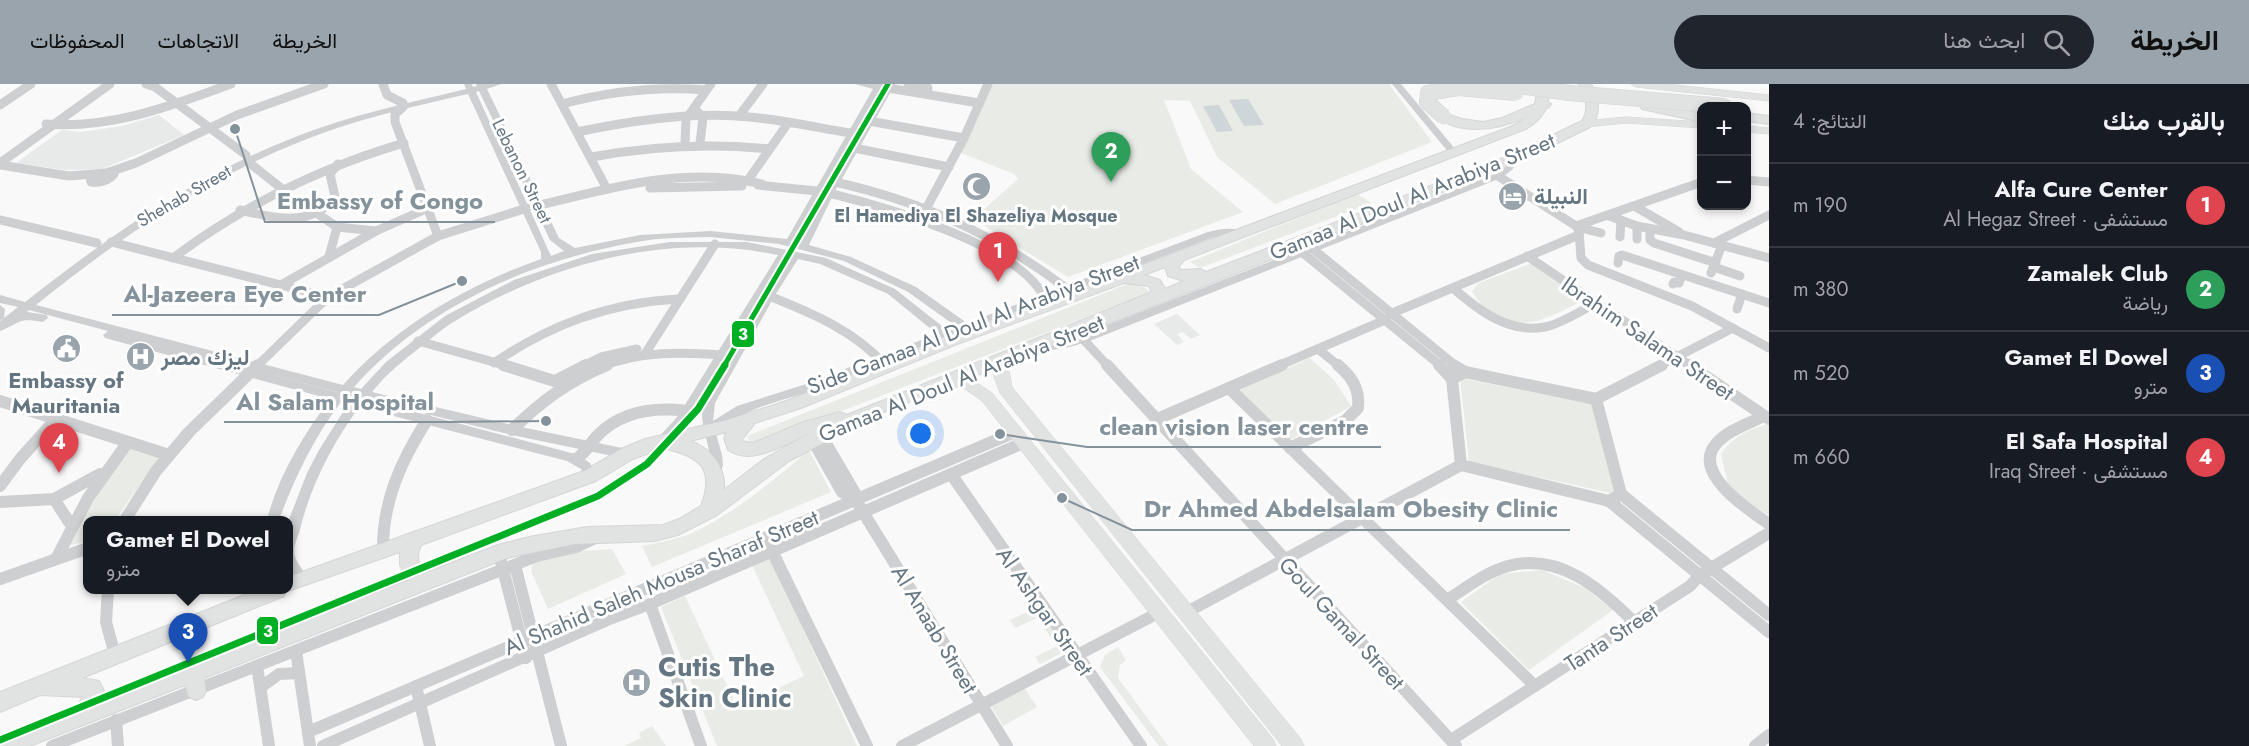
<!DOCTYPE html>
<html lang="ar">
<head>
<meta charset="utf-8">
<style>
	body { margin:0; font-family:Jost,Vazirmatn,sans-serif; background:#20242c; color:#f1f3f6; direction:rtl }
	.controls { position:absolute; right:18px; top:18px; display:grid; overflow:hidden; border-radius:12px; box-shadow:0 3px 9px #0003 }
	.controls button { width:54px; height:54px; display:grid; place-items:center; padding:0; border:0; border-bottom:2px solid #363941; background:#171b24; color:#f1f3f6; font:30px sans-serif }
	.you { position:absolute; left:921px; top:350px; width:21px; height:21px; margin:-15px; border:4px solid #fff; border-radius:50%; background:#1a73e8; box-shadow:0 0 0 9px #1a73e833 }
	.badge { display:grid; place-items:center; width:39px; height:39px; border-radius:50%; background:#99a4ac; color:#fff; font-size:20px; font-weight:700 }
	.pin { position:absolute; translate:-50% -50px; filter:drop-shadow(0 2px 3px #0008) }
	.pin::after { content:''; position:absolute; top:32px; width:21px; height:18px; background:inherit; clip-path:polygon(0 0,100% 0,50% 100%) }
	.popup { position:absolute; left:83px; top:432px; width:210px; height:78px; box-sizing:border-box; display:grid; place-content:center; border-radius:12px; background:#171b24; filter:drop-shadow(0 2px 4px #0005); font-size:20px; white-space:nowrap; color:#9ea1a6 }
	.popup b { font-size:22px; color:#f1f3f6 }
	.popup::after { content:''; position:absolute; left:50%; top:100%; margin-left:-12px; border:12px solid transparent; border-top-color:#171b24 }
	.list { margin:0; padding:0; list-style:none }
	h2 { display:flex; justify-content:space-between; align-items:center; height:78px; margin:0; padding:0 24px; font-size:26px }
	h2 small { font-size:20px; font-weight:400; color:#9ea1a6 }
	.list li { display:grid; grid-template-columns:39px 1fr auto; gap:18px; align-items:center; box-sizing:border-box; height:84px; padding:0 24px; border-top:2px solid #363941 }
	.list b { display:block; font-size:22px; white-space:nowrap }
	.list p { margin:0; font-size:20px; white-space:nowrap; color:#9ea1a6 }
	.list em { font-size:20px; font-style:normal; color:#9ea1a6 }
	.icon { flex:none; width:33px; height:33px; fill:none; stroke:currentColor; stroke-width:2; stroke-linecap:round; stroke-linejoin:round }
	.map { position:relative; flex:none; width:1769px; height:662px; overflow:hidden; direction:ltr }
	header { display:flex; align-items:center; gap:36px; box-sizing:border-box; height:84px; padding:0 30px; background:#99a4ac; color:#111 }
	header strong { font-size:28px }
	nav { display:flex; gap:33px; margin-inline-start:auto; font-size:21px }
	.search { width:420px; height:54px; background:#20242c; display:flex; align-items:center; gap:15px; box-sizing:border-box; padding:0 21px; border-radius:33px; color:#9ea1a6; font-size:22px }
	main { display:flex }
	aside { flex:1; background:#171b24 }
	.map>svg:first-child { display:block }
	.built { fill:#e8e9e9 }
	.green { fill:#e8ebe6 }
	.water { fill:#ced6d9 }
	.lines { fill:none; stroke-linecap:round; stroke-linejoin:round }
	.secondary-casing { stroke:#d5d6d7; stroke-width:1 }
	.primary-casing { stroke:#d5d6d7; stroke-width:2 }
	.motorway-casing { stroke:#d5d6d6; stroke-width:2 }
	.minor-far1 { stroke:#cecfd0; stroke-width:9 }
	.minor { stroke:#cecfd0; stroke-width:12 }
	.tertiary { fill:#cecfd0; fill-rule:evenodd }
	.secondary { fill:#e1e2e2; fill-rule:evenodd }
	.primary { fill:#e1e2e2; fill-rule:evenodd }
	.motorway { fill:#e1e2e2; fill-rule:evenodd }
	.motorway-bridge-casing { stroke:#d5d6d6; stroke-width:16; stroke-linecap:butt }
	.motorway-bridge { stroke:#e1e2e2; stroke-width:15 }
	.metro-1-far1-casing { stroke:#fff; stroke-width:9 }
	.metro-1-casing { stroke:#fff; stroke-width:11 }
	.metro-1-far1 { stroke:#00af23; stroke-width:5 }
	.metro-1 { stroke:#00af23; stroke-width:7 }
	.labels { text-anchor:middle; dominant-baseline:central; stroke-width:6; stroke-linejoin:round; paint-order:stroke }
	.far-street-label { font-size:18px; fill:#657683; stroke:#fff }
	.far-poi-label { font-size:18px; font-weight:bold; fill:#657683; stroke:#fff }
	.street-label { font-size:22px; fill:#657683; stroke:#fff }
	.poi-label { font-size:22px; font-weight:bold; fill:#657683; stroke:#fff; text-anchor:start }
	.near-poi-label { font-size:27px; font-weight:bold; fill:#657683; stroke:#fff; text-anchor:start }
	.leader { fill:none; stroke:#84929c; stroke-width:2 }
	.callout-dot { fill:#84929c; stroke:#fff; stroke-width:2 }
	.callout-label { font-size:24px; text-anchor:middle; font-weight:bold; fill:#84929c; stroke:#fff; stroke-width:6; stroke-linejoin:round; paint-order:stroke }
	.line-badge { stroke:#fff; stroke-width:2 }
	.badge-label { font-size:16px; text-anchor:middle; font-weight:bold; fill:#fff }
</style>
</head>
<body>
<header>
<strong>الخريطة</strong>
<div class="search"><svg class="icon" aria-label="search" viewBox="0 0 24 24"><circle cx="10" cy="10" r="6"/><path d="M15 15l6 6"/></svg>ابحث هنا</div>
<nav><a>الخريطة</a><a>الاتجاهات</a><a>المحفوظات</a></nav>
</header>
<main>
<aside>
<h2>بالقرب منك<small>النتائج: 4</small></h2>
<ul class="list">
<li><span class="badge" style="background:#e0444e">1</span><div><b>Alfa Cure Center</b><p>مستشفى · Al Hegaz Street</p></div><em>190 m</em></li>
<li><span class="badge" style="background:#2e9e5b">2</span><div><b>Zamalek Club</b><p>رياضة</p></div><em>380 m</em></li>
<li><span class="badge" style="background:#1a4fb4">3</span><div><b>Gamet El Dowel</b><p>مترو</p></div><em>520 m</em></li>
<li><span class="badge" style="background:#e0444e">4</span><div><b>El Safa Hospital</b><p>مستشفى · Iraq Street</p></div><em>660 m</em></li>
</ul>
</aside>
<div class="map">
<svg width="1769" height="662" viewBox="0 0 1769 662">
	<rect width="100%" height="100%" fill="#f9f9f9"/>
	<!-- built -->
	<g class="built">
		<path d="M159,31L184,51L102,85L66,86L16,79L62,46L81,48L122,42Z"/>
		<path d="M1177,230L1200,251L1191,255L1183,248L1177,250L1184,258L1177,261L1154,240Z"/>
	</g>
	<!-- green -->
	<g class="green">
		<path d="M992,0H1389L1432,58L1275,120L1217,73L1190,17L1164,16L1191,85L1243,128L1068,193L973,135L1018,95L1014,90L959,68Z"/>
		<path d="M1357,110L1372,119L1200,184L1190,178Z"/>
		<path d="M1532,179L1584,216C1541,238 1504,259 1472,207L1479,199Z"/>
		<path d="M1135,197L1151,208L753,361L747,352Z"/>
		<path d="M1310,274L1334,296L1351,322L1290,356L1236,308Z"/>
		<path d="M1460,294L1593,320L1615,410L1469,378Z"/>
		<path d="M1768,340L1769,341V431L1730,409L1721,370C1733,352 1748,346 1768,340Z"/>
		<path d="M128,364L161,371L115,436H88L87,457L67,462L94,414Z"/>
		<path d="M809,366L831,408L652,483L642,462C657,459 672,456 687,451C729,434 774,396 809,366Z"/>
		<path d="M612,465L626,490L548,525L531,487L533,479L569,468Z"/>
		<path d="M770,473L857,662H717L661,523L685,512L737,623L804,592L752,481Z"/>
		<path d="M1542,486L1585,504L1613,526L1529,586L1461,518L1500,490Z"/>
		<path d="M1038,523L1068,566L1040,580L1035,573L1057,562L1037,534L1015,544L1010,536Z"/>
		<path d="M1118,563L1126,576L1120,581L1118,594L1168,662H1159L1100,583L1105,571Z"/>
		<path d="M1023,602L1037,623L1003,642L989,619Z"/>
		<path d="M652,642L666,662H624L641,654L639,649Z"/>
	</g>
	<!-- water -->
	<g class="water">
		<path d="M1248,15L1264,41L1244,42L1229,16Z"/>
		<path d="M1219,21L1233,47L1217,48L1203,22Z"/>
	</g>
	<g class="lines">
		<defs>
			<g id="secondary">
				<path d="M1631,0H1666L1769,11V17L1636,3Z"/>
				<path d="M1626,33L1702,38V44L1626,39L1586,43L1580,40L1586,37Z"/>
				<path d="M1746,42L1769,44V50L1746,48Z"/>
				<path d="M1000,271L1007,276L1012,303L1301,655L1304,662H1282L1000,309L994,293L993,276Z"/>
				<path d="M947,291L974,297L992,309L1273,655L1276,662H1254L982,317L965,305L942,300L940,296L942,292Z"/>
			</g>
			<path id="primary" d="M1535,0H1547C1552,21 1544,34 1526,45L1184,176L1179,182L1180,186L1200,185L1206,188L1511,71L1582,37C1590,25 1586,12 1579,0H1591C1599,15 1602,29 1590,43L1521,77L881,329L789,377L717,431L678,451L654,457L575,460L507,474L204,594L206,606L203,613L196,616L189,613L185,601L30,662H0V653L74,625L83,613L40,611L0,628V608L257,506H288V493L584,387L621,365L645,355L727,336L789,316L947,252L1060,212L1510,43C1530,33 1540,24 1535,0ZM1165,183L1168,192L1184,197L1165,205L1160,196L1144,191ZM1124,199L1149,202L1152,208L847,331L840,328L804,338L753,359L741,357L755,339L801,324L957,260ZM727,348L724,354L728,366C752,383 787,359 810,349L764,375L724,406C726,383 711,364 690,357ZM663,364C698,372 716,383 701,422L679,435L663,441L587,443L529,453L498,461L428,488L419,480L418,470L421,461L596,397L633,375ZM400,468V481L409,496L104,613L105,609L99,597L82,594L284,512L285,508Z"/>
			<g id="motorway">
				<path d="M1544,16L1551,20L1549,23C1519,37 1492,50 1458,43C1451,41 1442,38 1437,33L1444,29L1462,35L1483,38L1502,34Z"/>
				<path d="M1647,18L1702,30V38L1642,25L1640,22Z"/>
				<path d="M1746,29L1769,32V40L1746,37Z"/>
			</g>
		</defs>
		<!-- secondary casing -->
		<use href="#secondary" class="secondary-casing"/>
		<!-- primary casing -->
		<use href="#primary" class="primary-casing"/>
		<!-- motorway casing -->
		<use href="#motorway" class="motorway-casing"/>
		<!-- minor-far1 -->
		<g class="minor-far1">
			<path d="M146,0L155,3L246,71"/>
			<path d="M383,0L387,11L403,19"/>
			<path d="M551,0L607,105"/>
			<path d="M908,0L928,4"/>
			<path d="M888,4L979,19"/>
			<path d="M562,20C610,7 657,2 706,6"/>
			<path d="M0,21L31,0"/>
			<path d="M403,23L395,30V38L438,152"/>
			<path d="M697,27L703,34L700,59"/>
			<path d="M739,32L763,0"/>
			<path d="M869,37L964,54"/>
			<path d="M46,40C112,45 170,22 231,0"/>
			<path d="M577,48C630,37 683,29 737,32C775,34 813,43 851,49"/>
			<path d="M685,59L686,35L711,0"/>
			<path d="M854,64L949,83"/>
			<path d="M592,73C652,62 709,59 769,65"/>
			<path d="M247,77L281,104"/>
			<path d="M0,79L110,0"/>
			<path d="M0,81L69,92L106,89L136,79L237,31L324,0"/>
			<path d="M90,92L91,98C100,99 108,97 114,90"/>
			<path d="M1498,92L1576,142L1579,147L1581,174L1588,181L1692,222L1769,264"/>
			<path d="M748,96L788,39"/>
			<path d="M1746,96L1769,98"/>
			<path d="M835,98C923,118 994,150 1066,204"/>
			<path d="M758,101L817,107"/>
			<path d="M650,104L742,102"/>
			<path d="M829,109C883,122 1019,161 1044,213"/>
			<path d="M537,122C609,104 688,81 762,100"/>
			<path d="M927,123L964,54L988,0"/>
			<path d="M1636,123L1679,148"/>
			<path d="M240,126C274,134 311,144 335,113L330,90L338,80"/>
			<path d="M318,130L337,143L376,147"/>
			<path d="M1609,132L1637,142L1684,151L1769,174"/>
			<path d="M0,136L97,159"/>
			<path d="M1576,142L1702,98"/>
			<path d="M1637,142V155"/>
			<path d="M1577,143L1601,149"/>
			<path d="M1650,145V156L1654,159L1716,179"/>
			<path d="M1620,153L1621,136"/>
			<path d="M1302,156L1456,282"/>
			<path d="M111,158L328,213"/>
			<path d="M1714,159L1769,131"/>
			<path d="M1292,160L1441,282"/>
			<path d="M1527,172L1691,282"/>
			<path d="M329,173L337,143"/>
			<path d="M173,174C244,121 319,84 404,59"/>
			<path d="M1618,179L1619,172L1622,171L1769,219"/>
			<path d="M1714,183L1740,192"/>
			<path d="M1711,189L1722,161"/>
			<path d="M1673,200L1674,198L1679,199L1682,191"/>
			<path d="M281,201L376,147L426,125"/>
			<path d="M1453,204C1478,226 1509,250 1545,243C1563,239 1580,227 1596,219"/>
			<path d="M769,212C812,229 855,247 886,282"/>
			<path d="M1737,225L1742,210"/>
			<path d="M1390,230L1579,151"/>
			<path d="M1083,255L1108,282"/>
			<path d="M418,257L508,282"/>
			<path d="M1318,265L1339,282"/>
			<path d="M645,270L715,160"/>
			<path d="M494,279C551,240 609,219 678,215"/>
			<path d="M257,282L328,213L438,152L527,124"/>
			<path d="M583,282L601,273L637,265"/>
			<path d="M603,282C641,267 682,268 722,271"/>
			<path d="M1278,282L1385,236"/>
			<path d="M1659,282L1733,244"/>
		</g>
		<!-- minor -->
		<g class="minor">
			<path d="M503,281L564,300"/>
			<path d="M885,281L887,283"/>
			<path d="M1107,281L1456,662"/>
			<path d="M1439,281L1452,295"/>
			<path d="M1453,281L1465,288"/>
			<path d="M1689,281L1769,335"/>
			<path d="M1465,288L1596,315L1621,410L1609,417L1461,381L1452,295Z"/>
			<path d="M557,296L586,281"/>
			<path d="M1229,304L1535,602"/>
			<path d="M1596,315L1662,281"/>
			<path d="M0,317L169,371"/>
			<path d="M1764,332C1748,340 1728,346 1716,360C1691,389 1749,426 1769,440"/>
			<path d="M1155,336L1282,281"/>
			<path d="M512,346C541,317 569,297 607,281"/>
			<path d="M821,351L855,409V415L1007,662"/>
			<path d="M812,355L842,408L855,415"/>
			<path d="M1290,364L1345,337L1358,324C1360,305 1352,293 1338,281"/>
			<path d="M576,375C586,369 590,359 598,351C622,327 656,323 687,327"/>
			<path d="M951,390L1141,662"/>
			<path d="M0,402L20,375L56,335"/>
			<path d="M1621,410L1769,531"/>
			<path d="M54,415L71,441"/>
			<path d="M1609,417L1769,548"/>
			<path d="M0,418L54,415L100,390"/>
			<path d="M125,436L156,387L189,348L258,281"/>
			<path d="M770,463L867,662"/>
			<path d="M383,468C382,418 401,377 427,336"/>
			<path d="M499,470L526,574"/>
			<path d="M56,475L88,414L128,358"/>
			<path d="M515,481L561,662"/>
			<path d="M0,495L88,464"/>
			<path d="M108,506L106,538L115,571"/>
			<path d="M1447,516C1466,504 1486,488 1508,482C1559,468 1601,505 1634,538"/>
			<path d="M650,520L701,662"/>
			<path d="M1185,529L1461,381"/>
			<path d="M296,567L310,662"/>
			<path d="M257,582L269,662"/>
			<path d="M416,602L430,662"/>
			<path d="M261,603L279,590L299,589"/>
			<path d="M116,636L118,662"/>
			<path d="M308,648L1015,348"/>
			<path d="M1451,656L1690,502L1700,491L1769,449"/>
			<path d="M52,662L537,472L576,463L597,453"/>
			<path d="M323,662L607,536L650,520L1023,359"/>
			<path d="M902,662L1160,528"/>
			<path d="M1755,662L1769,651"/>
		</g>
		<!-- tertiary -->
		<g class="tertiary">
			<path d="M464,0H472L473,3L477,2L476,0H501L487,5L559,154L575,164L640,151L710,147L787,155L873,5L855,0H884L886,2L887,0H895L834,109L809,161L851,173L916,203L967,239L1208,148C1220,145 1235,142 1245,149L1240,152L1214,153L975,244L978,248L976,251L972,252L965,248L955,252L958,256L956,259L952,260L945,256C900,273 856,291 811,307C774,320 746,322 716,350L722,371L723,381L719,394H711C708,387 710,381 710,374C708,354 699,339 703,319L762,214L686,338L667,358H659L657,355L678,332L778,171C667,148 551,179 455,237C443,244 433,253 422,262C404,276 386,290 372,308L512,341L627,365L631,367L633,370L631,373L627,375L512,351L366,315L575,370L590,379L596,392L594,396H586L581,385L567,377L359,323C331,362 310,403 299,449C297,454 294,462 294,467C294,478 305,487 309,496L307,500L302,502L297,500L288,488V438L307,389L319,366L348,320L341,318C313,355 295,393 279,436H267C278,392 303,352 330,315L105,254L103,251L108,247L29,226L27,228L47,231L48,234L43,238C17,233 21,239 0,247V237L3,235L0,236V221L5,225L4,234L18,223L0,219V211L25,218C109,152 195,92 295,53C350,31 409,19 466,5ZM881,6H883L824,109L800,159L796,158ZM479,7L550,156L564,167L551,172L476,8ZM468,10L541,168V175C466,202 397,241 343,301L36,221C118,155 203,96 302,57C355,35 412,23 468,10ZM710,153L779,160L844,177L908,208L957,243L947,246L895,205L826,174L747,158H670L592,170L514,196L445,232L386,278L361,305L354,303C426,222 532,176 637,158C661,153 686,154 710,153ZM798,175L820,180L888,210L937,250L803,301L737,322L713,337L715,319L774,213ZM164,262L337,308H336Z"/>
			<path d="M1392,0H1401L1456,66V70H1450Z"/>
			<path d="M1516,71L1521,74L1512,86L1501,94L1087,258C1073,262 1044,272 1033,261L1039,257H1062L1079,252L1495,90L1506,82L1513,72Z"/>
		</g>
		<!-- secondary -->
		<use href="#secondary" class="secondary"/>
		<!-- primary -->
		<use href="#primary" class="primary"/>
		<!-- motorway -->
		<use href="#motorway" class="motorway"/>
		<defs>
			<g id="motorway-bridge">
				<path d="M1504,0L1569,9L1725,22"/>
				<path d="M1444,33L1427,18L1428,9L1458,4L1516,9"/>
			</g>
		</defs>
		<!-- motorway-bridge casing -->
		<use href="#motorway-bridge" class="motorway-bridge-casing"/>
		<!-- motorway-bridge -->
		<use href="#motorway-bridge" class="motorway-bridge"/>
		<defs>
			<path id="metro-1-far1" d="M724,282L888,0"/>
			<path id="metro-1" d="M0,656L598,412L647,380L698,325L725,281"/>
		</defs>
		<!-- metro-1-far1 casing -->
		<use href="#metro-1-far1" class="metro-1-far1-casing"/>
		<!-- metro-1 casing -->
		<use href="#metro-1" class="metro-1-casing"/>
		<!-- metro-1-far1 -->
		<use href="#metro-1-far1" class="metro-1-far1"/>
		<!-- metro-1 -->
		<use href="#metro-1" class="metro-1"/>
	</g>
	<!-- icons -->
	<defs>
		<symbol id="mosque-disc" viewBox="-11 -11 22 22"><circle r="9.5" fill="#99a4ac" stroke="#fff"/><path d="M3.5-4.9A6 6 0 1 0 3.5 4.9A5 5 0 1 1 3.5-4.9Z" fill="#fff"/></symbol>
		<symbol id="hotel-disc" viewBox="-11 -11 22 22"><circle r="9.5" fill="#99a4ac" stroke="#fff"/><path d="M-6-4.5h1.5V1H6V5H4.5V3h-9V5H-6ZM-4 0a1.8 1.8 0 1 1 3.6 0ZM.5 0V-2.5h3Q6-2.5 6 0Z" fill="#fff"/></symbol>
		<symbol id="civic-disc" viewBox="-11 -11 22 22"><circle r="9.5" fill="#99a4ac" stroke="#fff"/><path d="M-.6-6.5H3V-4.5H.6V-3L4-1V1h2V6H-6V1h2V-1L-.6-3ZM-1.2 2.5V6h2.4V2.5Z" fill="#fff"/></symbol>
		<symbol id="hospital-disc" viewBox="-11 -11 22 22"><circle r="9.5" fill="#99a4ac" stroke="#fff"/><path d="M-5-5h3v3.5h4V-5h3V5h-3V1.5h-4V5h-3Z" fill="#fff"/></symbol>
	</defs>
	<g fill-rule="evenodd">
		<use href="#mosque-disc" x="960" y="86" width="33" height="33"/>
		<use href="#hotel-disc" x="1496" y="96" width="33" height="33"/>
		<use href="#civic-disc" x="50" y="248" width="33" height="33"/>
		<use href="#hospital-disc" x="124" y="256" width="33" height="33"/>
		<use href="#hospital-disc" x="620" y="582" width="33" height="33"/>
	</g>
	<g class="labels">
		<!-- far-street labels -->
		<g class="far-street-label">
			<text transform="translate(522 87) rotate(64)">Lebanon Street</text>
			<text transform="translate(184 112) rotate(-30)">Shehab Street</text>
		</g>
		<!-- far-poi labels -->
		<g class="far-poi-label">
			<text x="976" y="132">El Hamediya El Shazeliya Mosque</text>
		</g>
		<!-- street labels -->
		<g class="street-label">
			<text transform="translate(1412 112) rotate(-22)">Gamaa Al Doul Al Arabiya Street</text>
			<text transform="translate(973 240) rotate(-21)">Side Gamaa Al Doul Al Arabiya Street</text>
			<text transform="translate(1648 254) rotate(34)">Ibrahim Salama Street</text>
			<text transform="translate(961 294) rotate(-22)">Gamaa Al Doul Al Arabiya Street</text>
			<text transform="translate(661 498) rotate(-23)">Al Shahid Saleh Mousa Sharaf Street</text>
			<text transform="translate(1045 527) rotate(55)">Al Ashgar Street</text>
			<text transform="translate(1342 539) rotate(47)">Goul Gamal Street</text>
			<text transform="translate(935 545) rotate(59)">Al Anaab Street</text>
			<text transform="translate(1611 553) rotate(-33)">Tanta Street</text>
		</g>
		<!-- poi labels -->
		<g class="poi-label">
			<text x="1534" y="112">النبيلة</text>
			<text x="161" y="273">ليزك مصر</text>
			<text x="66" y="296" text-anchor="middle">Embassy of<tspan x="66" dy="25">Mauritania</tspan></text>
		</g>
		<!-- near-poi labels -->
		<g class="near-poi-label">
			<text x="658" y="582">Cutis The<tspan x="658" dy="31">Skin Clinic</tspan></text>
		</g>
	</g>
	<!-- callouts -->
	<path class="leader" d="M235 45L265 138H495M462 197L379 231H112M546 337L446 338H224M1000 350L1087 363H1381M1062 414L1132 446H1570"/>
	<g class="callout-dot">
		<circle cx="235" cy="45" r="6"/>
		<circle cx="462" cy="197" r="6"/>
		<circle cx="546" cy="337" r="6"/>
		<circle cx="1000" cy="350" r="6"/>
		<circle cx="1062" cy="414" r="6"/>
	</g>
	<g class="callout-label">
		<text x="380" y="125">Embassy of Congo</text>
		<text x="245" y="218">Al-Jazeera Eye Center</text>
		<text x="335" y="326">Al Salam Hospital</text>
		<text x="1234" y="351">clean vision laser centre</text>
		<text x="1351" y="433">Dr Ahmed Abdelsalam Obesity Clinic</text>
	</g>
	<g class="line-badge">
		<rect x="731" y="236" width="24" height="28" rx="6" fill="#00af23"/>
		<rect x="256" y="532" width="23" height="29" rx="6" fill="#00af23"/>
	</g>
	<g class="badge-label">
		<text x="743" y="256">3</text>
		<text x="268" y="553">3</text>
	</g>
</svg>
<div class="controls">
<button>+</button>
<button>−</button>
</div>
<div class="you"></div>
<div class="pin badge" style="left:998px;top:198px;background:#e0444e">1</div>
<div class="pin badge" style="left:1111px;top:98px;background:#2e9e5b">2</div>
<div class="pin badge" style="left:188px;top:579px;background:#1a4fb4">3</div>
<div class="popup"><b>Gamet El Dowel</b>مترو</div>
<div class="pin badge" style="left:59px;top:389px;background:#e0444e">4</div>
</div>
</main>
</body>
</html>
